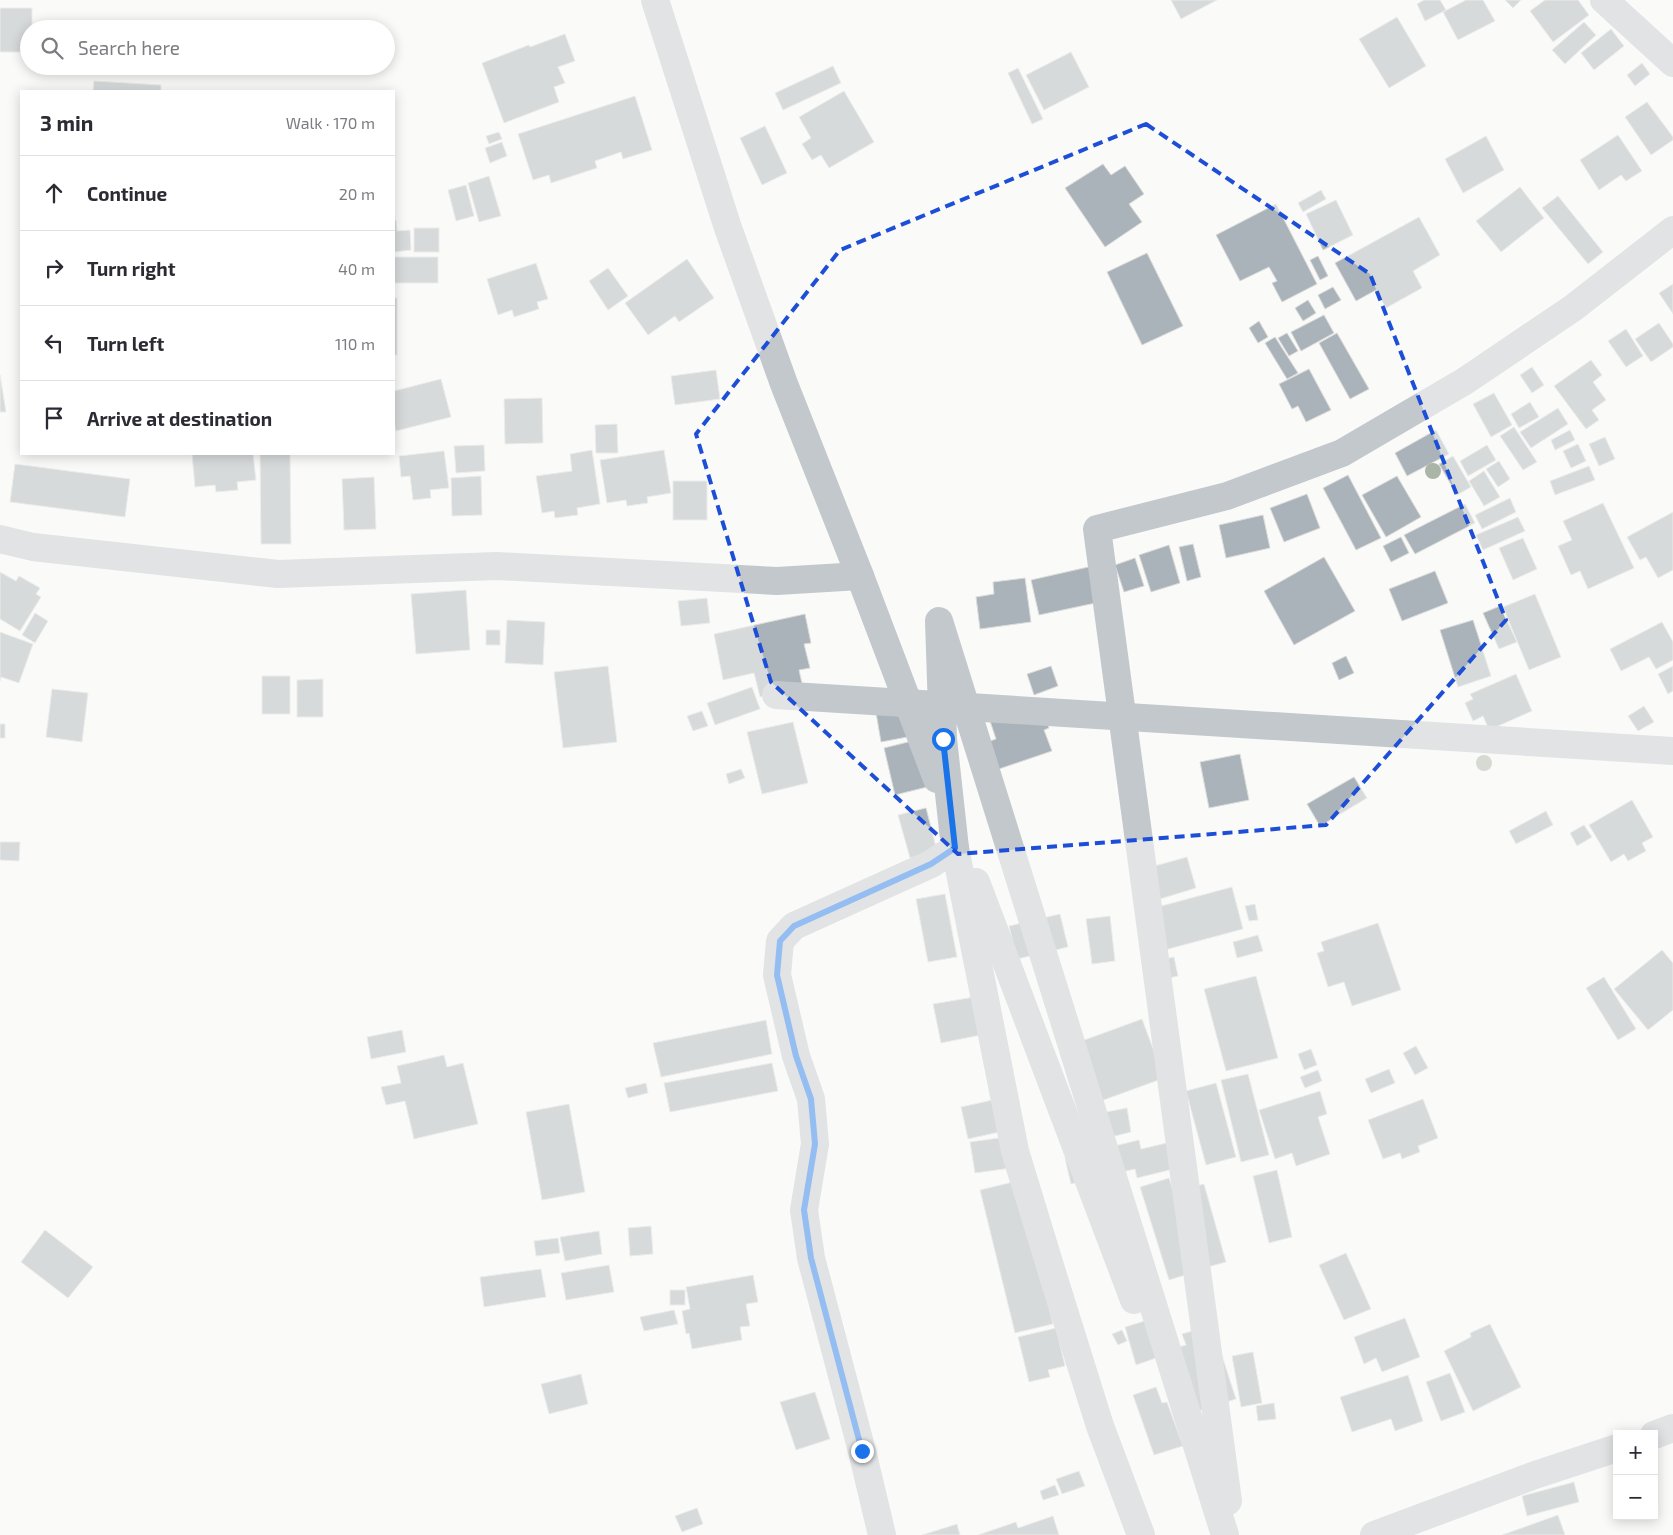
<!DOCTYPE html>
<html lang="en">
<head>
<meta charset="utf-8">
<style>
	body { margin:0; font-family:"Exo 2",sans-serif; background:#f7f7f7; color:#2b2b33 }
	.controls { position:absolute; right:15px; bottom:15px; display:grid; overflow:hidden; border-radius:0px; box-shadow:0 2px 12px #0003 }
	.controls button { width:45px; height:45px; display:grid; place-items:center; padding:0; border:0; border-bottom:1px solid #e1e1e2; background:#fff; color:#2b2b33; font:25px sans-serif }
	.stop { position:absolute; width:15px; height:15px; margin:-11px; border:4px solid #1a73e8; border-radius:50%; background:#fff }
	.stop.end { background:#1a73e8; border-color:#fff; box-shadow:0 1px 5px #0008 }
	.list { margin:0; padding:0; list-style:none }
	h2 { display:flex; justify-content:space-between; align-items:center; height:65px; margin:0; padding:0 20px; font-size:21px }
	h2 small { font-size:16px; font-weight:400; color:#7c7c81 }
	.list li { display:grid; grid-template-columns:32px 1fr auto; gap:15px; align-items:center; box-sizing:border-box; height:75px; padding:0 20px; border-top:1px solid #e1e1e2 }
	.list b { display:block; font-size:19px; white-space:nowrap }
	.list em { font-size:16px; font-style:normal; color:#7c7c81 }
	.icon { flex:none; width:28px; height:28px; fill:none; stroke:currentColor; stroke-width:2; stroke-linecap:round; stroke-linejoin:round }
	.map { position:relative; flex:none; width:1673px; height:1535px; overflow:hidden }
	.search { position:absolute; background:#fff; box-shadow:0 2px 12px #0003; left:20px; top:20px; width:375px; height:55px; display:flex; align-items:center; gap:12px; box-sizing:border-box; padding:0 18px; border-radius:28px; color:#7c7c81; font-size:19px }
	.panel { position:absolute; background:#fff; box-shadow:0 2px 12px #0003; left:20px; top:90px; width:375px; height:365px; border-radius:0px }
	.map>svg:first-child { display:block }
	.building { fill:#aab3b9; stroke:#dcdcda }
	.lines { fill:none; stroke-linecap:round; stroke-linejoin:round }
	.street { stroke:#c3c8cc; stroke-width:28 }
	.tree { fill:#aab4a7 }
	.route { stroke:#1a73e8; stroke-width:6 }
	.marked { fill:none; stroke:#1d4ed8; stroke-width:4; stroke-dasharray:10 6; stroke-linejoin:round }
</style>
</head>
<body>
<div class="map">
<svg width="1673" height="1535" viewBox="0 0 1673 1535">
	<rect width="100%" height="100%" fill="#fafaf8"/>
	<!-- building -->
	<g class="building">
		<path d="M1171,0H1217L1181,19Z"/>
		<path d="M1424,0H1440L1446,10L1425,21L1417,4Z"/>
		<path d="M1466,0H1483L1495,21L1458,40L1443,12Z"/>
		<path d="M1505,0H1521L1513,8Z"/>
		<path d="M1545,0H1578L1589,15L1553,42L1530,11Z"/>
		<path d="M0,8H32V29H29V52H0Z"/>
		<path d="M1397,17L1426,66L1389,88L1359,39Z"/>
		<path d="M1584,22L1596,35L1565,64L1552,50Z"/>
		<path d="M1611,29L1624,46L1594,70L1581,53Z"/>
		<path d="M565,34L575,61L558,67L565,83L554,87L559,102L504,123L482,63L529,45L530,47Z"/>
		<path d="M1071,52L1089,87L1044,110L1026,75Z"/>
		<path d="M1642,63L1650,74L1635,86L1627,75Z"/>
		<path d="M833,66L841,83L783,110L775,93Z"/>
		<path d="M1018,68L1043,119L1032,124L1008,73Z"/>
		<path d="M94,81L161,85V91H93Z"/>
		<path d="M844,91L874,142L829,168L821,155L812,160L802,144L811,138L799,117Z"/>
		<path d="M635,96L652,150L623,159L621,152L595,161L597,168L551,183L549,175L533,180L518,134Z"/>
		<path d="M1647,102L1673,137V140L1651,155L1625,117Z"/>
		<path d="M765,126L787,173L762,185L740,138Z"/>
		<path d="M499,132L502,139L489,144L486,136Z"/>
		<path d="M1618,135L1642,171L1626,181L1621,175L1599,190L1580,160Z"/>
		<path d="M1486,136L1504,170L1463,193L1445,159Z"/>
		<path d="M502,142L507,156L490,163L485,148Z"/>
		<path d="M1103,164L1111,175L1125,166L1144,194L1129,204L1142,222L1105,247L1065,188Z"/>
		<path d="M489,176L501,216L479,222L468,183Z"/>
		<path d="M466,185L474,216L456,221L448,190Z"/>
		<path d="M1520,187L1544,218L1501,252L1476,221Z"/>
		<path d="M1321,190L1326,199L1303,212L1298,203Z"/>
		<path d="M1558,196L1603,252L1588,264L1542,208Z"/>
		<path d="M1336,200L1353,235L1323,250L1306,214Z"/>
		<path d="M1276,204L1317,284L1282,302L1272,283L1277,281L1269,267L1240,281L1216,235Z"/>
		<path d="M1419,217L1440,255L1413,271L1422,288L1386,308L1376,290L1356,301L1335,263Z"/>
		<path d="M396,220L397,231L410,230L411,250L394,252V221Z"/>
		<rect x="414" y="228" width="25" height="24"/>
		<path d="M1147,253L1183,326L1142,345L1107,272Z"/>
		<path d="M1318,256L1328,276L1320,280L1310,260Z"/>
		<rect x="394" y="257" width="44" height="26"/>
		<path d="M687,259L714,298L679,322L675,316L648,335L625,303Z"/>
		<path d="M536,263L548,299L537,302L539,309L514,317L512,310L498,315L487,279Z"/>
		<path d="M608,268L628,296L608,310L589,281Z"/>
		<path d="M1673,284V314L1659,293Z"/>
		<path d="M1333,287L1341,300L1325,309L1318,295Z"/>
		<rect x="394" y="298" width="3" height="57"/>
		<path d="M1308,300L1316,313L1303,321L1295,308Z"/>
		<path d="M1324,315L1334,333L1301,351L1291,332Z"/>
		<path d="M1259,321L1268,337L1258,343L1249,328Z"/>
		<path d="M1659,323L1673,344V347L1651,362L1635,339Z"/>
		<path d="M1626,329L1643,356L1626,367L1608,341Z"/>
		<path d="M1287,333L1298,351L1289,356L1278,338Z"/>
		<path d="M1337,333L1369,389L1350,399L1319,343Z"/>
		<path d="M1275,337L1298,373L1287,379L1265,343Z"/>
		<path d="M1591,360L1602,375L1593,382L1606,400L1592,410L1599,420L1586,429L1554,386Z"/>
		<path d="M1532,367L1544,385L1532,393L1520,375Z"/>
		<path d="M1309,369L1331,410L1306,422L1298,406L1292,409L1279,384Z"/>
		<path d="M716,370L720,399L675,405L671,376Z"/>
		<path d="M0,375L6,412H0Z"/>
		<path d="M441,379L451,417L396,431L394,422V391Z"/>
		<path d="M1494,393L1512,425L1491,437L1473,404Z"/>
		<path d="M542,398L543,443L505,444L504,399Z"/>
		<path d="M1530,402L1539,417L1519,428L1511,414Z"/>
		<path d="M1558,408L1568,424L1531,448L1520,432Z"/>
		<path d="M617,424L618,453H596L595,425Z"/>
		<path d="M1514,427L1537,462L1523,470L1500,436Z"/>
		<path d="M1436,430L1449,454L1407,476L1395,453Z"/>
		<path d="M1570,430L1575,440L1555,450L1551,440Z"/>
		<path d="M1605,437L1615,459L1599,466L1589,444Z"/>
		<path d="M1578,444L1586,461L1571,468L1563,451Z"/>
		<path d="M484,445L485,471L456,473L454,446Z"/>
		<path d="M1487,445L1496,460L1468,476L1460,461Z"/>
		<path d="M592,450L600,504L577,508L578,515L555,518L554,511L542,513L536,476L572,471L570,454Z"/>
		<path d="M664,450L671,493L647,497L648,503L627,506L626,500L607,503L600,460Z"/>
		<path d="M444,451L449,488L430,490L431,498L413,500L410,476L401,477L399,456Z"/>
		<path d="M192,454H253L256,480L237,482L238,490L216,492L215,485L195,487Z"/>
		<path d="M260,454H290L291,544H261Z"/>
		<path d="M1453,456L1471,487L1457,495L1439,464Z"/>
		<path d="M1499,461L1510,479L1498,487L1486,469Z"/>
		<path d="M15,464L130,479L125,517L10,502Z"/>
		<path d="M1589,466L1595,480L1555,495L1550,481Z"/>
		<path d="M1484,471L1500,497L1484,506L1469,481Z"/>
		<path d="M1348,475L1381,538L1356,550L1323,488Z"/>
		<path d="M481,476L482,515L452,516L451,478Z"/>
		<path d="M1397,476L1421,517L1386,537L1362,495Z"/>
		<path d="M374,477L376,529L344,530L342,479Z"/>
		<rect x="673" y="481" width="34" height="39"/>
		<path d="M1307,494L1320,528L1284,542L1270,508Z"/>
		<path d="M1510,498L1516,512L1482,529L1475,515Z"/>
		<path d="M1603,503L1634,568L1588,589L1580,571L1571,575L1558,546L1572,540L1563,521Z"/>
		<path d="M1465,504L1475,523L1415,554L1404,535Z"/>
		<path d="M1673,512V570L1658,578L1646,557L1640,560L1627,537Z"/>
		<path d="M1263,515L1270,548L1226,558L1219,525Z"/>
		<path d="M1518,517L1525,531L1483,550L1476,535Z"/>
		<path d="M1401,537L1409,553L1391,562L1383,546Z"/>
		<path d="M1523,538L1537,569L1513,580L1499,548Z"/>
		<path d="M1193,544L1201,577L1187,581L1179,547Z"/>
		<path d="M1169,545L1180,583L1151,592L1139,555Z"/>
		<path d="M1324,557L1355,611L1294,645L1264,591Z"/>
		<path d="M1135,558L1144,586L1124,592L1115,565Z"/>
		<path d="M1097,565L1105,601L1039,615L1031,580Z"/>
		<path d="M1435,571L1448,603L1402,621L1389,589Z"/>
		<path d="M0,572L16,581L19,576L40,588L36,594L41,597L20,631L0,619Z"/>
		<path d="M1025,578L1031,622L980,629L976,597L994,594L993,582Z"/>
		<path d="M466,590L470,650L416,654L411,594Z"/>
		<path d="M1535,594L1561,657L1529,670L1503,607Z"/>
		<path d="M707,598L710,623L681,626L678,601Z"/>
		<path d="M1500,606L1517,642L1499,649L1483,613Z"/>
		<path d="M35,613L48,621L35,643L22,635Z"/>
		<path d="M805,614L811,643L804,644L810,668L799,670L803,688L760,697L754,673L723,680L714,634Z"/>
		<path d="M507,620L545,622L543,665L505,663Z"/>
		<path d="M1473,620L1491,676L1458,687L1440,630Z"/>
		<path d="M1662,622L1673,642V660L1656,669L1649,657L1621,671L1610,649Z"/>
		<rect x="486" y="630" width="14" height="15"/>
		<path d="M0,632L33,644L19,683L1,677L0,681Z"/>
		<path d="M1346,656L1354,673L1339,680L1332,663Z"/>
		<path d="M608,666L617,742L563,748L554,672Z"/>
		<path d="M1051,666L1058,686L1034,695L1027,674Z"/>
		<path d="M1673,666V691L1668,694L1658,674Z"/>
		<path d="M1516,674L1532,711L1489,730L1483,716L1473,721L1465,703L1473,699L1470,694Z"/>
		<rect x="262" y="676" width="28" height="38"/>
		<path d="M323,679V717H297V680Z"/>
		<path d="M752,687L760,709L715,725L707,703Z"/>
		<path d="M910,688L918,735L881,742L873,695Z"/>
		<path d="M52,689L88,693L82,742L46,737Z"/>
		<path d="M1039,701L1049,728L1044,730L1052,751L999,769L990,741L996,739L989,718Z"/>
		<path d="M1644,706L1654,722L1638,731L1628,716Z"/>
		<path d="M702,711L708,726L693,731L687,716Z"/>
		<path d="M793,722L808,783L762,794L747,732Z"/>
		<rect x="0" y="724" width="5" height="14"/>
		<path d="M916,740L927,787L895,795L884,748Z"/>
		<path d="M1240,754L1249,800L1209,808L1200,762Z"/>
		<path d="M741,769L745,778L729,784L726,774Z"/>
		<path d="M1354,777L1367,798L1320,826L1307,804Z"/>
		<path d="M1632,800L1653,837L1642,843L1646,851L1628,861L1624,854L1611,862L1589,825Z"/>
		<path d="M926,808L937,851L910,858L898,815Z"/>
		<path d="M1546,811L1553,825L1516,844L1509,831Z"/>
		<path d="M1584,825L1592,837L1577,846L1570,833Z"/>
		<path d="M0,842H20L19,861L0,860Z"/>
		<path d="M1187,857L1196,888L1160,899L1151,867Z"/>
		<path d="M1232,887L1243,929L1161,951L1150,909Z"/>
		<path d="M945,894L957,957L928,962L916,899Z"/>
		<path d="M1255,904L1258,920L1249,921L1245,906Z"/>
		<path d="M1060,914L1068,947L1017,959L1009,926Z"/>
		<path d="M1110,916L1115,961L1092,964L1086,919Z"/>
		<path d="M1378,923L1401,990L1352,1006L1344,982L1328,987L1317,953L1324,951L1321,942Z"/>
		<path d="M1258,935L1263,951L1237,958L1233,942Z"/>
		<path d="M1662,950L1673,963V1010L1648,1030L1614,989Z"/>
		<path d="M1174,957L1178,976L1155,981L1150,962Z"/>
		<path d="M1256,976L1278,1058L1226,1071L1204,989Z"/>
		<path d="M1604,977L1636,1029L1618,1040L1586,988Z"/>
		<path d="M974,997L981,1035L941,1043L933,1004Z"/>
		<path d="M1142,1019L1164,1078L1101,1101L1079,1042Z"/>
		<path d="M766,1020L772,1054L661,1077L653,1043Z"/>
		<path d="M402,1030L406,1052L371,1059L367,1037Z"/>
		<path d="M1416,1046L1428,1068L1415,1075L1403,1053Z"/>
		<path d="M1311,1049L1317,1065L1304,1070L1298,1054Z"/>
		<path d="M444,1055L447,1067L463,1063L478,1124L414,1139L405,1101L386,1105L381,1087L401,1083L397,1066Z"/>
		<path d="M772,1063L778,1091L670,1112L664,1083Z"/>
		<path d="M1389,1069L1395,1083L1371,1093L1365,1079Z"/>
		<path d="M1318,1070L1322,1081L1305,1088L1300,1077Z"/>
		<path d="M1248,1074L1269,1155L1241,1162L1221,1080Z"/>
		<path d="M646,1083L648,1093L628,1098L625,1088Z"/>
		<path d="M1216,1083L1236,1157L1206,1165L1186,1091Z"/>
		<path d="M1320,1091L1327,1114L1318,1117L1330,1154L1296,1166L1292,1153L1275,1159L1259,1110Z"/>
		<path d="M997,1099L1004,1131L968,1139L961,1107Z"/>
		<path d="M1423,1099L1438,1138L1418,1146L1420,1152L1402,1159L1400,1153L1383,1159L1368,1120Z"/>
		<path d="M569,1104L585,1192L542,1200L526,1112Z"/>
		<path d="M1127,1108L1131,1132L1111,1137L1106,1112Z"/>
		<path d="M1006,1137L1011,1168L975,1173L970,1142Z"/>
		<path d="M1188,1138L1194,1164L1137,1178L1135,1169L1071,1184L1065,1158L1139,1140L1141,1149Z"/>
		<path d="M1277,1170L1292,1237L1269,1243L1253,1176Z"/>
		<path d="M1169,1178L1199,1271L1169,1280L1140,1187Z"/>
		<path d="M1017,1181L1053,1324L1015,1333L980,1190Z"/>
		<path d="M1204,1184L1226,1262L1204,1268L1181,1190Z"/>
		<path d="M651,1226L653,1254L630,1256L628,1228Z"/>
		<path d="M45,1230L93,1267L68,1298L21,1262Z"/>
		<path d="M599,1231L602,1254L565,1261L560,1237Z"/>
		<path d="M558,1238L560,1253L536,1256L534,1241Z"/>
		<path d="M1346,1253L1371,1309L1344,1320L1319,1265Z"/>
		<path d="M609,1265L614,1292L566,1300L561,1273Z"/>
		<path d="M541,1269L546,1297L484,1307L480,1277Z"/>
		<path d="M753,1275L758,1302L746,1304L750,1326L740,1327L742,1340L692,1349L689,1333L686,1334L682,1311L690,1309L686,1287Z"/>
		<rect x="670" y="1290" width="15" height="15"/>
		<path d="M674,1310L678,1324L644,1331L640,1317Z"/>
		<path d="M1405,1318L1420,1357L1382,1372L1376,1358L1364,1364L1354,1337Z"/>
		<path d="M1148,1320L1159,1357L1136,1365L1125,1327Z"/>
		<path d="M1490,1324L1521,1387L1473,1411L1444,1351L1471,1337L1470,1333Z"/>
		<path d="M1212,1325L1236,1399L1191,1413L1166,1351L1186,1345L1182,1334Z"/>
		<path d="M1056,1328L1065,1366L1048,1370L1050,1377L1029,1382L1018,1337Z"/>
		<path d="M1122,1330L1127,1341L1118,1345L1112,1334Z"/>
		<path d="M1253,1352L1262,1403L1241,1407L1232,1356Z"/>
		<path d="M1450,1373L1465,1412L1441,1421L1426,1382Z"/>
		<path d="M581,1374L588,1404L549,1414L541,1384Z"/>
		<path d="M1408,1375L1423,1421L1395,1431L1391,1419L1352,1432L1340,1397Z"/>
		<path d="M1156,1387L1162,1403L1167,1402L1183,1446L1154,1455L1133,1395Z"/>
		<path d="M815,1392L830,1439L796,1450L780,1402Z"/>
		<path d="M1274,1403L1276,1419L1258,1421L1256,1406Z"/>
		<path d="M1079,1471L1085,1486L1062,1494L1056,1479Z"/>
		<path d="M1574,1482L1579,1502L1527,1516L1522,1496Z"/>
		<path d="M1055,1485L1059,1495L1043,1500L1040,1491Z"/>
		<path d="M697,1508L703,1524L682,1532L675,1516Z"/>
		<path d="M1558,1515L1565,1535H1502Z"/>
		<path d="M1053,1516L1059,1535H978L1016,1522L1018,1528Z"/>
		<path d="M957,1524L960,1535H922Z"/>
	</g>
	<g class="lines">
		<!-- street -->
		<g class="street">
			<path d="M655,0L728,228L784,384L860,576L937,779"/>
			<path d="M1604,0L1673,63"/>
			<path d="M0,539L33,547L278,574L497,566L777,581L860,576"/>
			<path d="M776,695L1673,751"/>
			<path d="M976,882L1134,1300"/>
			<path d="M1654,1435L1673,1428"/>
			<path d="M1228,1501L1097,529L1227,496L1342,453L1465,381L1573,308L1673,230"/>
			<path d="M882,1535L862,1451L811,1258L804,1210L815,1144L811,1099L796,1056L777,975L780,941L794,926L931,864L955,848"/>
			<path d="M1141,1535L1100,1426L1054,1279L1015,1151L955,848L943,739L939,621L1225,1535"/>
			<path d="M1374,1535L1535,1475L1617,1448"/>
		</g>
	</g>
	<!-- trees -->
	<g class="tree">
		<circle cx="1433" cy="471" r="8"/>
		<circle cx="1484" cy="763" r="8"/>
	</g>
	<g class="lines">
		<!-- route -->
		<path class="route" d="M862,1451L811,1258L804,1210L815,1144L811,1099L796,1056L777,975L780,941L794,926L931,864L955,848L943,739"/>
	</g>
	<!-- marked area -->
	<path d="M0 0H1673V1535H0ZM1146,124L1370,274L1506,620L1326,825L958,854L771,682L696,434L840,250Z" fill="#fafaf8" fill-opacity=".55" fill-rule="evenodd"/>
	<path class="marked" d="M1146,124L1370,274L1506,620L1326,825L958,854L771,682L696,434L840,250Z"/>
</svg>
<div class="controls">
<button>+</button>
<button>−</button>
</div>
<div class="stop" style="left:943px;top:739px"></div>
<div class="stop end" style="left:862px;top:1451px"></div>
<div class="search"><svg class="icon" aria-label="search" viewBox="0 0 24 24"><circle cx="10" cy="10" r="6"/><path d="M15 15l6 6"/></svg>Search here</div>
<section class="panel">
<h2>3 min<small>Walk · 170 m</small></h2>
<ul class="list">
<li><svg class="icon" aria-label="ahead" viewBox="0 0 24 24"><path d="M12 20V5M6 11l6-6 6 6"/></svg><div><b>Continue</b></div><em>20 m</em></li>
<li><svg class="icon" aria-label="right" viewBox="0 0 24 24"><path d="M7 20v-9h11M14 6l5 5-5 5"/></svg><div><b>Turn right</b></div><em>40 m</em></li>
<li><svg class="icon" aria-label="left" viewBox="0 0 24 24"><path d="M17 20v-9H6M10 6l-5 5 5 5"/></svg><div><b>Turn left</b></div><em>110 m</em></li>
<li><svg class="icon" aria-label="arrive" viewBox="0 0 24 24"><path d="M6 21V4h12l-3 4 3 4H6"/></svg><div><b>Arrive at destination</b></div></li>
</ul>
</section>
</div>
</body>
</html>
